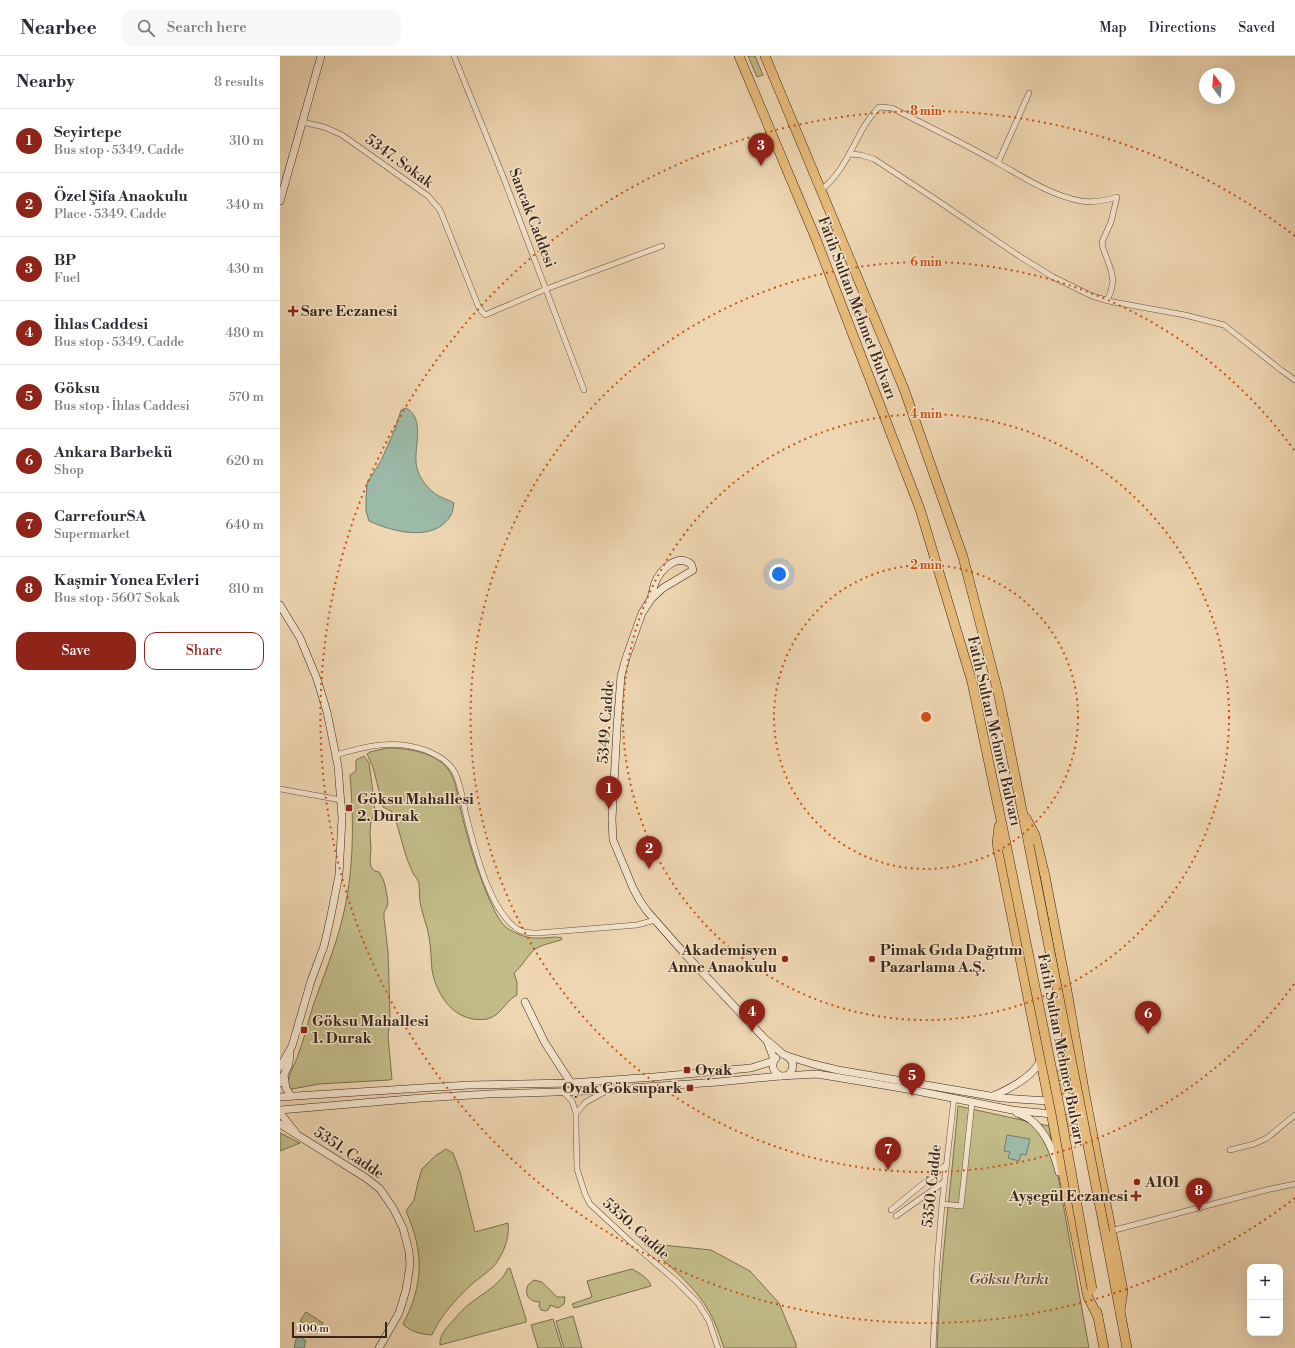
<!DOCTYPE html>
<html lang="en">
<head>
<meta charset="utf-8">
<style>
	body { margin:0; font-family:"Libre Bodoni",serif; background:#f7f7f7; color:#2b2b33 }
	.controls { position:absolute; right:12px; bottom:12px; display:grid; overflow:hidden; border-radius:8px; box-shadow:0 4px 16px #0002 }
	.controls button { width:36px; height:36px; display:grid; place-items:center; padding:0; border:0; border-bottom:1px solid #e1e1e2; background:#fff; color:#2b2b33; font:20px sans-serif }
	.compass { position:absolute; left:919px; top:12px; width:36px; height:36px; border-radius:50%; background:#fff; box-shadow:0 4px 16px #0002; rotate:344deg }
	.scale { position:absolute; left:12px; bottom:10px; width:95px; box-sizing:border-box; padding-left:4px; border:2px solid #382518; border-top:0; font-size:11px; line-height:14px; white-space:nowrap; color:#382518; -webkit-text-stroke:3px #f4e4cd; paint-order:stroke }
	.you { position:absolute; left:499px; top:518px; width:14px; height:14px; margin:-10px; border:3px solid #fff; border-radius:50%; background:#1a73e8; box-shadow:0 0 0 6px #1a73e833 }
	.badge { display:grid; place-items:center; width:26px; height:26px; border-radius:50%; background:#8f2418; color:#fff; font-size:13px; font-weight:700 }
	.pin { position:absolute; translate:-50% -33px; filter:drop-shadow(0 1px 2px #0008) }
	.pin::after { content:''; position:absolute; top:21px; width:14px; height:12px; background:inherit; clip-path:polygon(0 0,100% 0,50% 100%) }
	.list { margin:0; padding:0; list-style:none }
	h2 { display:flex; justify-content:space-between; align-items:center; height:52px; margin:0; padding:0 16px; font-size:17px }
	h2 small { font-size:13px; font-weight:400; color:#7c7c81 }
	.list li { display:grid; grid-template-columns:26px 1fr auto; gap:12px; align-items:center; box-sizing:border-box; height:64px; padding:0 16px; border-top:1px solid #e1e1e2 }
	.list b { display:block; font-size:15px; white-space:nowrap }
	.list p { margin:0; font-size:13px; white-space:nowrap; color:#7c7c81 }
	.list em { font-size:13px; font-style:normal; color:#7c7c81 }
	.actions { display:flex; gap:8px; padding:12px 16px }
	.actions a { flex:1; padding:9px 0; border:1px solid #8f2418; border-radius:12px; text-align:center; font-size:14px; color:#8f2418 }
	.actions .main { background:#8f2418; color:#fff }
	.icon { flex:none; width:22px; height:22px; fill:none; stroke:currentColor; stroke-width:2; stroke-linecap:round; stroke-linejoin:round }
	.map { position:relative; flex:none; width:1015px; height:1292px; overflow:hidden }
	header { display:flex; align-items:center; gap:24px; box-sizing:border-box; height:56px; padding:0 20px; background:#fff; border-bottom:1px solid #e1e1e2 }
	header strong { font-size:19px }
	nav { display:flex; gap:22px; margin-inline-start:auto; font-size:14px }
	.search { width:280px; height:36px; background:#f7f7f7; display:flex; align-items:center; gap:10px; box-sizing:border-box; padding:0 14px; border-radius:12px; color:#7c7c81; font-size:15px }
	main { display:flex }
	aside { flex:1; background:#fff }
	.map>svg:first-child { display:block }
	.green { fill:#c1bb87; stroke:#7c7050 }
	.water { fill:#9bbaa7; stroke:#737e6e }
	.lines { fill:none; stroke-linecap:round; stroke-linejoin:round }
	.street-casing { stroke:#66513e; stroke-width:6 }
	.secondary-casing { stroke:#382518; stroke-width:8 }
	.highway-casing { stroke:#382518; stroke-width:10 }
	.street { stroke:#f4e4cd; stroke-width:5 }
	.secondary { stroke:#f4e4cd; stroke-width:7 }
	.highway { stroke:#e7bb79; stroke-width:9 }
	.highway-bridge-casing { stroke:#382518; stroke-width:10; stroke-linecap:butt }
	.highway-bridge { stroke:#e7bb79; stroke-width:9 }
	.ring { fill:none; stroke:#ce510e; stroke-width:2; stroke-dasharray:2 4 }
	.poi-dot { fill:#8f2418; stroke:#f4e4cd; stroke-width:1.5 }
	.labels { text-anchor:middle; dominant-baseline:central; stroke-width:3; stroke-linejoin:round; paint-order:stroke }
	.street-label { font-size:15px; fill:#382518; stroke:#f4e4cd }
	.poi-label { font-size:15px; font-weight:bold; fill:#382518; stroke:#f4e4cd; text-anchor:start }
	.park-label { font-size:15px; font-style:italic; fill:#5a4a34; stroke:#f4e4cd }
	.centre { fill:#ce510e; stroke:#f4e4cd; stroke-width:2 }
	.ring-label { font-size:12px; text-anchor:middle; font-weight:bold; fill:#ce510e; stroke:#f4e4cd; stroke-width:3; stroke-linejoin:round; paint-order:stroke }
</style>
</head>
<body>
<header>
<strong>Nearbee</strong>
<div class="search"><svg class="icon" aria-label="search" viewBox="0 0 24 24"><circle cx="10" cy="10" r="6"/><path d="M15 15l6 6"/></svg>Search here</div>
<nav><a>Map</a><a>Directions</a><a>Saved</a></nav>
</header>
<main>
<aside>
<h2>Nearby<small>8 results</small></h2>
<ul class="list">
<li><span class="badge">1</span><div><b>Seyirtepe</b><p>Bus stop · 5349. Cadde</p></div><em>310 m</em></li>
<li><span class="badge">2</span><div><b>Özel Şifa Anaokulu</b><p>Place · 5349. Cadde</p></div><em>340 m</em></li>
<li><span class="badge">3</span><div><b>BP</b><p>Fuel</p></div><em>430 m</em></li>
<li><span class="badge">4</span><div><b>İhlas Caddesi</b><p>Bus stop · 5349. Cadde</p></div><em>480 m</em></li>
<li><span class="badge">5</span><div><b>Göksu</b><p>Bus stop · İhlas Caddesi</p></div><em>570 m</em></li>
<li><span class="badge">6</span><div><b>Ankara Barbekü</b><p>Shop</p></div><em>620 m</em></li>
<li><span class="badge">7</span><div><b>CarrefourSA</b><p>Supermarket</p></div><em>640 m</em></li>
<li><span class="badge">8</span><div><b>Kaşmir Yonca Evleri</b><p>Bus stop · 5607 Sokak</p></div><em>810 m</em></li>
</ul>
<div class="actions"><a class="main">Save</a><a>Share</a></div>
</aside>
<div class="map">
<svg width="1015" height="1292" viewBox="0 0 1015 1292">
	<rect width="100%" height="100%" fill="#eed6b2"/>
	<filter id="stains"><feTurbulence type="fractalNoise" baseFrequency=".005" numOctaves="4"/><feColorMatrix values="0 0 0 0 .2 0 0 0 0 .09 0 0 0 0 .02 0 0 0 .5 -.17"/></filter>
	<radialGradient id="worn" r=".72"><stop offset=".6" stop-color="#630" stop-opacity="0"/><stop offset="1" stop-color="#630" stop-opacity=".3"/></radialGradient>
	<!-- green -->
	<g class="green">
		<path d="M468,0H475L483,19L477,21Z"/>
		<path d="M107,692C127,692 155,696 168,713C176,724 177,738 180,751C187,781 196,812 208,840C213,851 218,865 227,872C237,879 249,883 261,882C268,882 275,880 282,882L281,884C272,887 257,889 251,897C244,905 243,909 234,917L237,926V939C225,945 221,960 207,963C177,968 157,942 152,914C151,903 151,892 149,881C147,869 142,858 140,846C139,841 140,828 138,825C137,822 134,820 133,817C124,800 121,778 114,760L111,755L103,751L93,711L87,698L90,696Z"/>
		<path d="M84,700L89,707L94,744L95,757L91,765L90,777L91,793L90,805L91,811L95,815L99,816L103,823L105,829L108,845L107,851L104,856V862L108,895L110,960L108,980L112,1023L109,1024L39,1028L12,1033L10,1032L7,1027C9,1018 14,1010 17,1002C24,984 28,965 34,947C44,919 55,892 62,864C74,817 74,767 70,719L76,715V704Z"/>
		<path d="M678,1050L769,1070L809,1292H657C660,1211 671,1131 678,1050Z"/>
		<path d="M0,1077L20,1087L0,1095Z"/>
		<path d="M166,1093L173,1097L180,1116L195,1176L228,1167C230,1182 223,1199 214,1210C207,1217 199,1222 192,1228C176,1243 161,1259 152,1279C140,1278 131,1276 123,1268C144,1228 144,1196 126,1155L134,1144L138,1126L142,1113L155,1100Z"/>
		<path d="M363,1187L431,1194L470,1215L499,1247L516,1288V1292H444C440,1280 436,1268 430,1257C415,1229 387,1208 363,1187Z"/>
		<path d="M230,1212L246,1263V1266L160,1289C159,1281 165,1273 171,1267C176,1261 182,1254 188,1249C199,1240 223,1227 227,1213Z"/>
		<path d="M352,1213C359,1217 369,1222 371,1230L294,1252L292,1248L312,1241L307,1225Z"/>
		<path d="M254,1224L262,1226L277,1241H285L284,1248L278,1252L270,1249L269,1253L266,1255L261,1254L259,1250L260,1246C249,1246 244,1239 248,1229Z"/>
		<path d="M26,1256L43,1267L37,1276L20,1265Z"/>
		<path d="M293,1260L302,1292H284L276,1265Z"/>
		<path d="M273,1263L282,1292H258L251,1269Z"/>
	</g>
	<!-- water -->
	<g class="water">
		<path d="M126,352C147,363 132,395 137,412C139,422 149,434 157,439C162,442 169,444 174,447C173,451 173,456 171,459C155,487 113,476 89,465L86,455V443L87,427L101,405L115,373L121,354Z"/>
		<path d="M727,1079L750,1083L746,1099L741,1098L739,1105L728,1102L730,1096L724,1095Z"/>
		<path d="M18,1281H21L26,1285L24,1292H14L16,1283Z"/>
	</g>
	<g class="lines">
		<defs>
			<g id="street">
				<path d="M174,0L224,123L304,334"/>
				<path d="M22,66L44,71L62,79L148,140L160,154L199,252L205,259L266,233L382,190"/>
				<path d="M570,98L581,99L594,103L658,145L739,200L773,221L812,240L833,246L905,259L944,269L1001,314L1015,324"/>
				<path d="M718,107L749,37"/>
				<path d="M541,134C571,110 575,75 599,51L612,52C647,70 683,87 718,107C745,122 770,139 801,145C814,147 824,145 837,141L831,166L822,186L823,192L831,214L833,225L831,235L827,245"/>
				<path d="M56,699C86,690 114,683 145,694C157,699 167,704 174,715C181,728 183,745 186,759C194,790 210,860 241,875C246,877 252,877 258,877L357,869L375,864"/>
				<path d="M0,733L61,744"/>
				<path d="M283,1036L292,1045L296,1057V1070L297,1113L305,1138L310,1148L352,1187L396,1225L418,1247L429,1265L438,1292"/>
				<path d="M296,1057L306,1046L326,1035"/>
				<path d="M950,1094L974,1088L987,1082L1015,1059"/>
				<path d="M662,1148L681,1150L692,1046"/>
				<path d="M611,1154L666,1109"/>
				<path d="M616,1160L664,1126"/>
				<path d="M831,1175L986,1134L1015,1128"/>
				<path d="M653,1292L657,1208L662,1148L674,1042"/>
			</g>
			<g id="secondary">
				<path d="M0,145L41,0"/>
				<path d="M371,543C372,538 373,532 375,527C380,514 397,497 411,508L413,514L383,532L371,543L362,557L346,602L341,620L337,672L332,763L333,784L353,832L360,845L367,855L404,897L487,985L494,1003"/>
				<path d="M0,549L20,582L37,623L47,656L58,710L62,762L59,819L50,864L44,890L31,925L12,990L0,1011"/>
				<path d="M245,946L265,987L291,1027"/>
				<path d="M489,986L504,999L533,1008L558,1014L722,1042L769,1045"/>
				<path d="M507,1000C515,1006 514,1013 508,1019"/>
				<path d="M496,1002C490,1009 493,1015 500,1020"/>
				<path d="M4,1019L6,1032L11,1040"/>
				<path d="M0,1027L9,1008L10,997"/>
				<path d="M713,1040C729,1033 756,1020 761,1002"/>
				<path d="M0,1041L189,1029L291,1027L374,1021L471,1012L493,1005"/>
				<path d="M0,1054L141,1042L209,1038L307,1035L438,1026L500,1020L537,1018L627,1033L732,1054L772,1058"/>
				<path d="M0,1057L16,1077"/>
				<path d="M737,1057C742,1059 747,1061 751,1064C767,1077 774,1097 779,1116"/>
				<path d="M0,1068L86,1122L100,1133L113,1152L123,1172L129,1195L130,1209L126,1234L119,1257L99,1292"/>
			</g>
			<g id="highway">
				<path d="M459,0L536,183L640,453L692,626L727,793"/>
				<path d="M485,0L624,333L683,501L719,640L749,789"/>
				<path d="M746,762L755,779L765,820L787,935L805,1039L843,1235L840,1255"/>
				<path d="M719,770L717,787L808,1241L818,1261"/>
				<path d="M767,1016C778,1023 791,1020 798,1009"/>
				<path d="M772,1042C782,1029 789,1030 802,1037"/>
				<path d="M775,1059C789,1067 795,1063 806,1053"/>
				<path d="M779,1083C787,1073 799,1070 810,1078"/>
				<path d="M825,1176L847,1292"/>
				<path d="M817,1256L824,1292"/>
			</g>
		</defs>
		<!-- street casing -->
		<use href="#street" class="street-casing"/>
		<!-- secondary casing -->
		<use href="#secondary" class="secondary-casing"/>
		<!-- highway casing -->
		<use href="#highway" class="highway-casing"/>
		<!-- street -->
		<use href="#street" class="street"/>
		<!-- secondary -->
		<use href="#secondary" class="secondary"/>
		<!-- highway -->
		<use href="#highway" class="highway"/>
		<defs>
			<g id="highway-bridge">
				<path d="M749,789L825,1176"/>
				<path d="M727,793L780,1054L812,1233"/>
			</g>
		</defs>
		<!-- highway-bridge casing -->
		<use href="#highway-bridge" class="highway-bridge-casing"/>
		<!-- highway-bridge -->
		<use href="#highway-bridge" class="highway-bridge"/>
	</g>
	<!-- distance rings -->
	<g class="ring">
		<circle cx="646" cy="661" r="152"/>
		<circle cx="646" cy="661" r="303"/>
		<path d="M1014 928A455 455 0 1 1 1014 394"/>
		<path d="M1015 1142A606 606 0 1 1 1015 180"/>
	</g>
	<!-- markers -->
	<g class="poi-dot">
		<path d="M11 249h4v4h4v4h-4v4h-4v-4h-4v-4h4z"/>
		<rect x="65" y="748" width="8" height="8" rx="2"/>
		<circle cx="505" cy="903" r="4"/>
		<circle cx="592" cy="903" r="4"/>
		<rect x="20" y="970" width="8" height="8" rx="2"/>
		<rect x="403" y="1010" width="8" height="8" rx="2"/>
		<rect x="406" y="1028" width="8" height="8" rx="2"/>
		<circle cx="857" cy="1126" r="4"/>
		<path d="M854 1134h4v4h4v4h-4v4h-4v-4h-4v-4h4z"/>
	</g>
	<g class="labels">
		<!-- street labels -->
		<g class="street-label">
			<text transform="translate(119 105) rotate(36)">5347. Sokak</text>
			<text transform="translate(252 162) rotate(69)">Sancak Caddesi</text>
			<text transform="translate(577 252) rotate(69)">Fatih Sultan Mehmet Bulvarı</text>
			<text transform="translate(326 666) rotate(-86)">5349. Cadde</text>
			<text transform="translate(714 675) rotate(77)">Fatih Sultan Mehmet Bulvarı</text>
			<text transform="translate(781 993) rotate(79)">Fatih Sultan Mehmet Bulvarı</text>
			<text transform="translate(69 1097) rotate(34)">5351. Cadde</text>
			<text transform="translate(652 1130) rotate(-84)">5350. Cadde</text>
			<text transform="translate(356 1173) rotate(42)">5350. Cadde</text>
		</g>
		<!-- poi labels -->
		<g class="poi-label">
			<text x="21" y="255">Sare Eczanesi</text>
			<text x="77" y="743">Göksu Mahallesi<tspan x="77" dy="17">2. Durak</tspan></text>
			<text x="497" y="894" text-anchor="end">Akademisyen<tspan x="497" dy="17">Anne Anaokulu</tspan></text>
			<text x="600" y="894">Pimak Gıda Dağıtım<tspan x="600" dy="17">Pazarlama A.Ş.</tspan></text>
			<text x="32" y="965">Göksu Mahallesi<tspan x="32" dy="17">1. Durak</tspan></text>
			<text x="415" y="1014">Oyak</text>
			<text x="402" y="1032" text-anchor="end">Oyak Göksupark</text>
			<text x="865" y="1126">A101</text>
			<text x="848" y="1140" text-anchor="end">Ayşegül Eczanesi</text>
		</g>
		<!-- park labels -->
		<g class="park-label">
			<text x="729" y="1223">Göksu Parkı</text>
		</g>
	</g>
	<circle cx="646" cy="661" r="6" class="centre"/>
	<g class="ring-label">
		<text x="646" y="59">8 min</text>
		<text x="646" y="210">6 min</text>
		<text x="646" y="362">4 min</text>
		<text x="646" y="513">2 min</text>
	</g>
	<rect width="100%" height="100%" filter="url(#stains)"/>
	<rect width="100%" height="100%" fill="url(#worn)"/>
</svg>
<div class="controls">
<button>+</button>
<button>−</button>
</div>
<svg class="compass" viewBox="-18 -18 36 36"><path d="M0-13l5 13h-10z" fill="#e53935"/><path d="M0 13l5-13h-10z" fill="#7c7c81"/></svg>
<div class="scale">100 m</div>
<div class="you"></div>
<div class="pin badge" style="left:329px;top:753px">1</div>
<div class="pin badge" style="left:369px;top:813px">2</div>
<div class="pin badge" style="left:481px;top:110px">3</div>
<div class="pin badge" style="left:472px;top:976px">4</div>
<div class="pin badge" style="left:632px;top:1040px">5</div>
<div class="pin badge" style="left:868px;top:978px">6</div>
<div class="pin badge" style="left:608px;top:1114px">7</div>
<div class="pin badge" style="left:919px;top:1155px">8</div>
</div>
</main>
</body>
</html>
